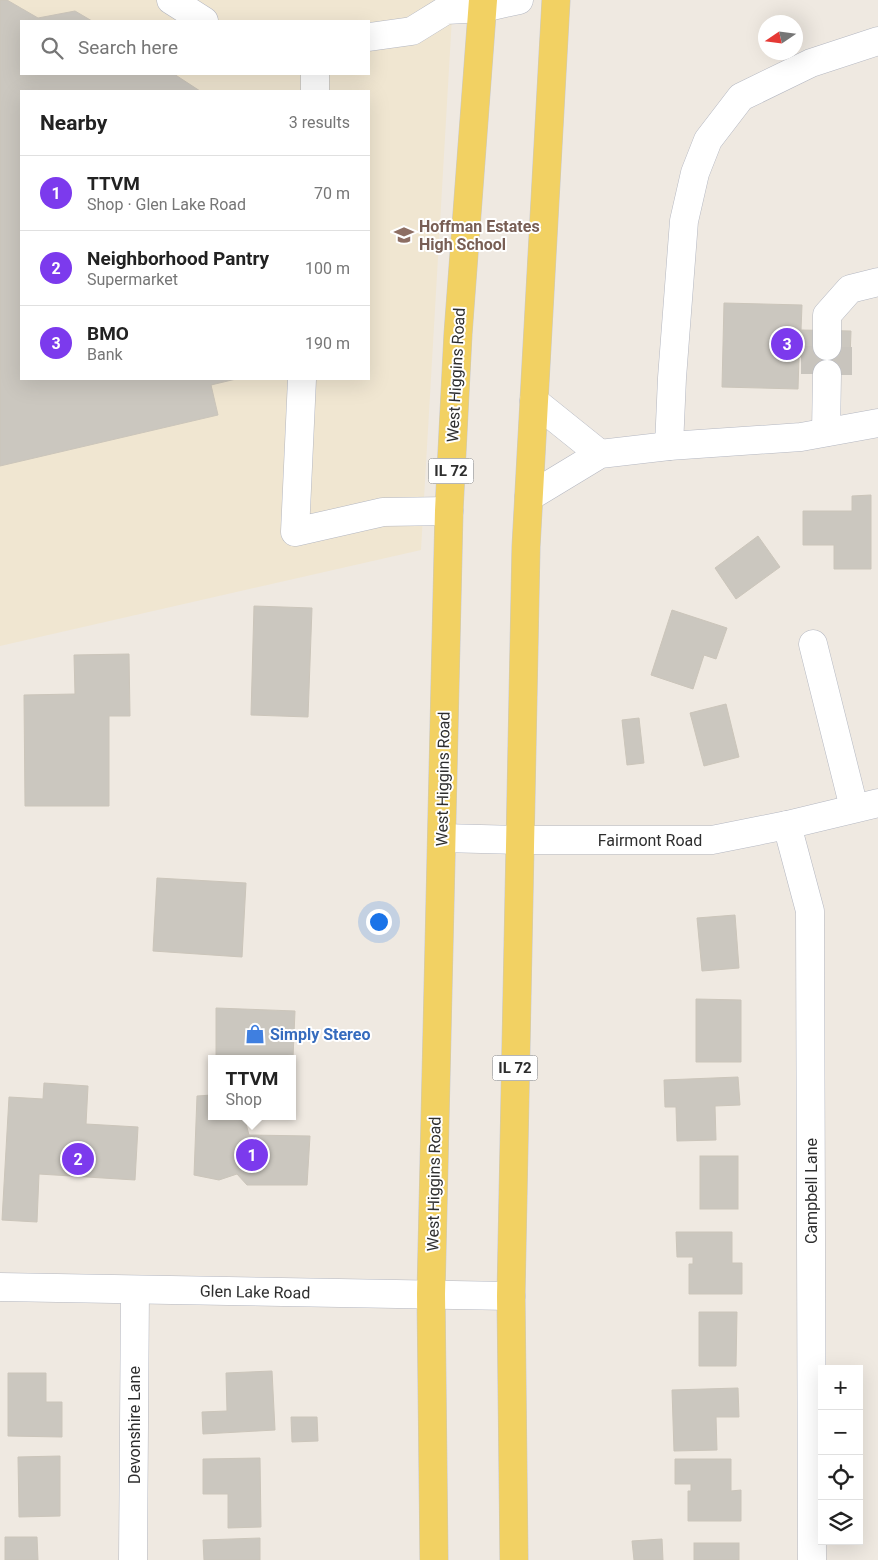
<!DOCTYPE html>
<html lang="en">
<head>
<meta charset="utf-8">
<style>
	body { margin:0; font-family:Roboto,sans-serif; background:#f2f2f2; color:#222 }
	.controls { position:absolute; right:15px; bottom:15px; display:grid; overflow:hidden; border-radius:0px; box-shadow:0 5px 20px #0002 }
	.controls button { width:45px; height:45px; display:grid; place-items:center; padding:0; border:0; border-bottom:1px solid #e0e0e0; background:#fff; color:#222; font:25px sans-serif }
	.compass { position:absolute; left:758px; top:15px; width:45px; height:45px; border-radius:50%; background:#fff; box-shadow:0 5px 20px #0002; rotate:257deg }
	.you { position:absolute; left:378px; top:921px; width:18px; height:18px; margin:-12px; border:4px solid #fff; border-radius:50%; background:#1a73e8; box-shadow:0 0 0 8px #1a73e833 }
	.badge { display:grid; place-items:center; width:32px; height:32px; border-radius:50%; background:#7c3aed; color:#fff; font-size:16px; font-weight:700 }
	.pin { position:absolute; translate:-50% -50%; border:2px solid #fff; box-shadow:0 1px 5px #0006 }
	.popup { position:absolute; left:208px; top:1055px; width:88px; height:65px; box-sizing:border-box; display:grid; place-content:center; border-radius:0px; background:#fff; filter:drop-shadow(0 1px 4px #0005); font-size:16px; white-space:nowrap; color:#767676 }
	.popup b { font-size:19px; color:#222 }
	.popup::after { content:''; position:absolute; left:50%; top:100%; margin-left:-10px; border:10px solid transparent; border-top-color:#fff }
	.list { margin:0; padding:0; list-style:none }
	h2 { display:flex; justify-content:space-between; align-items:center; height:65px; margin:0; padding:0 20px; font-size:21px }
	h2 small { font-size:16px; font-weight:400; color:#767676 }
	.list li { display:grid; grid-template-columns:32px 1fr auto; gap:15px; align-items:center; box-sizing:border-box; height:75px; padding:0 20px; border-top:1px solid #e0e0e0 }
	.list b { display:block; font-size:19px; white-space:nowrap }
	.list p { margin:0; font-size:16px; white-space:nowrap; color:#767676 }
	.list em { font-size:16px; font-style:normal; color:#767676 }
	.icon { flex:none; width:28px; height:28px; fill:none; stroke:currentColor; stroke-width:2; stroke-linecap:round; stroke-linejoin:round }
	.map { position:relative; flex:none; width:878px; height:1560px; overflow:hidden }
	.search { position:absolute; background:#fff; box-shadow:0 5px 20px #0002; left:20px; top:20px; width:350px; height:55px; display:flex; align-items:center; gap:12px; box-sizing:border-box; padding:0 18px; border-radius:0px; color:#767676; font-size:19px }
	.panel { position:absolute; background:#fff; box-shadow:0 5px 20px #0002; left:20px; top:90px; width:350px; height:290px; border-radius:0px }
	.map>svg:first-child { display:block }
	.education { fill:#f0e6d1; fill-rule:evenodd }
	.building { fill:#cbc7bf; stroke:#cbc5ba }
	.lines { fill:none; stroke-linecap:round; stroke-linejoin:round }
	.minor-tunnel { stroke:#c8c4bd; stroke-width:28; stroke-dasharray:28 14; stroke-linecap:butt }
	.minor-casing { stroke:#b4b7c1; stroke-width:29 }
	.major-casing { stroke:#c9c9c9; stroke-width:29 }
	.minor { stroke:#fff; stroke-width:28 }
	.major { stroke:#f2d163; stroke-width:28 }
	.labels { text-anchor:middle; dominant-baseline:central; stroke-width:4; stroke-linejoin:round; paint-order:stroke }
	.shield { fill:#fff; stroke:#6d6d6d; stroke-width:1 }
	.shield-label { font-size:15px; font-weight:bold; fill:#2e2e2e }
	.education-label { font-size:16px; font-weight:bold; fill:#785e54; stroke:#fff; text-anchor:start }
	.street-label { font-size:16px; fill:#2e2e2e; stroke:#fff }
	.shop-label { font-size:16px; font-weight:bold; fill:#366cbe; stroke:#fff; text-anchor:start }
</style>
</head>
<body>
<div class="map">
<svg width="878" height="1560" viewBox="0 0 878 1560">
	<rect width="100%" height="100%" fill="#efe9e1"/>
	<!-- education -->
	<path class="education" d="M0,0H453L421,550L0,646ZM21,21H369V74H21ZM21,91H369V379H21Z"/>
	<!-- building -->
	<g class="building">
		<path d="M0,0H7L38,18L75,11L92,21H21V74H174L200,91H21V379H236L211,385L218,415L0,466Z"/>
		<path d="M724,303L802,305L801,330L851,331L850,358L799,357L798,389L722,387Z"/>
		<path d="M871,495V569H834V545H803V511H852V496Z"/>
		<path d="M758,536L780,567L736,599L715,568Z"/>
		<path d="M254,606L312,608L308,717L251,715Z"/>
		<path d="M672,610L727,628L716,659L704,655L693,689L651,675Z"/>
		<path d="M129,654L130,716H109V806H25L24,695L75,694L74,655Z"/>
		<path d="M726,704L739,757L704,766L690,713Z"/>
		<path d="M639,718L644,763L627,765L622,720Z"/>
		<path d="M157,878L246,883L242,957L153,951Z"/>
		<path d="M735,915L739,968L702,971L697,918Z"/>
		<path d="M696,999L741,1000V1062H696Z"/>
		<path d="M216,1008L295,1011L293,1058H216Z"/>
		<path d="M738,1077L740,1105L715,1106L716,1140L677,1141L676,1107H665L664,1080Z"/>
		<path d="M44,1083L88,1086L86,1124L138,1127L135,1180L39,1174L37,1222L2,1220L9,1097L43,1099Z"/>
		<path d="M212,1095V1116H244L249,1135L310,1136L307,1185H247L237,1174L219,1180L194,1175L197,1096Z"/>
		<rect x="700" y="1156" width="38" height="53"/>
		<path d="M676,1232H732V1263H742V1294H689V1264H693V1257H677Z"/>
		<path d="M699,1312H737L736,1366H699Z"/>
		<path d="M272,1371L275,1430L203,1434L202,1412L227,1411L226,1373Z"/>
		<path d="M8,1373H46V1402H62V1437L8,1436Z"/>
		<path d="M738,1388L739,1417H716L717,1450L674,1451L672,1390Z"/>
		<path d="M291,1417H317L318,1441L292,1442Z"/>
		<path d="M60,1456V1516L19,1517L18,1457Z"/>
		<path d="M260,1458L261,1527L228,1528V1494H203V1459Z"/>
		<path d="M675,1459H731V1491L741,1490V1521H688V1491H691V1484H675Z"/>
		<path d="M5,1537H37L38,1560H5Z"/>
		<path d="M260,1538V1560H204L203,1540Z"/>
		<path d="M662,1539L663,1560H634L632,1541Z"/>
		<rect x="694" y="1543" width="45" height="17"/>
	</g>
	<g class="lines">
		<!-- minor-tunnel -->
		<g class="minor-tunnel">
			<path d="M815,374V345"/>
			<path d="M838,375V346"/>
		</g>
		<defs>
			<g id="minor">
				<path d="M171,0L204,21"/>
				<path d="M369,37L412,31L446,10L483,8L519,0"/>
				<path d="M315,91V74"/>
				<path d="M827,346V315L850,289L878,282"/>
				<path d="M302,379L295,532L383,512L449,511"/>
				<path d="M534,401L600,454"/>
				<path d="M826,432L827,374"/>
				<path d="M669,446L672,378L684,221L695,173L708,140L741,97L811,63L878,41"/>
				<path d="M529,497L600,454L669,446L801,437L878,423"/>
				<path d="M813,644L854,808"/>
				<path d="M787,825L810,911L812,1560"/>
				<path d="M442,838L520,840H712L787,825L878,803"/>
				<path d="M0,1287L511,1296"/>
				<path d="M133,1560L135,1290"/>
			</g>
			<g id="major">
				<path d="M434,1560L431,1294L449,511L458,334L483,0"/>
				<path d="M514,1560L511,1296L526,547L556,0"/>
			</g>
		</defs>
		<!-- minor casing -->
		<use href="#minor" class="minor-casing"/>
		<!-- major casing -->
		<use href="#major" class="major-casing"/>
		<!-- minor -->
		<use href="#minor" class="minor"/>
		<!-- major -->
		<use href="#major" class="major"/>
	</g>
	<!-- icons -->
	<defs>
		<symbol id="school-bare" viewBox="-9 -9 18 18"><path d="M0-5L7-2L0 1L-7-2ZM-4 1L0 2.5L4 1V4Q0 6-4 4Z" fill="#8d6e63" stroke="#fff" stroke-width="2.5" paint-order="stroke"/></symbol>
		<symbol id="shop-bare" viewBox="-9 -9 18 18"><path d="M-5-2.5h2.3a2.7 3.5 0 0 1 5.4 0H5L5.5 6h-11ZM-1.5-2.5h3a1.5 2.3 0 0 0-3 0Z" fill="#3f7fe0" stroke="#fff" stroke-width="2.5" paint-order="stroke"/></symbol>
	</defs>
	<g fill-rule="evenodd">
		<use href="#school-bare" x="390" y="221" width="28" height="28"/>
		<use href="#shop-bare" x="241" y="1020" width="28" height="28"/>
	</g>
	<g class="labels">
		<!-- shield labels -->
		<g class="shield">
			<rect x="428.5" y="458.5" width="45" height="25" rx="4"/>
			<rect x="492.5" y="1055.5" width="45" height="25" rx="4"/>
		</g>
		<g class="shield-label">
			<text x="451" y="471">IL 72</text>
			<text x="515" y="1068">IL 72</text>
		</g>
		<!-- education labels -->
		<g class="education-label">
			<text x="419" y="226">Hoffman Estates<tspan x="419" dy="18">High School</tspan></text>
		</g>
		<!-- street labels -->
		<g class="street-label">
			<text transform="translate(456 375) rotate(-87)">West Higgins Road</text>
			<text transform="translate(443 779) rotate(-89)">West Higgins Road</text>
			<text x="650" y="840">Fairmont Road</text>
			<text transform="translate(434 1184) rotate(-89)">West Higgins Road</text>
			<text transform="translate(811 1191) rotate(-90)">Campbell Lane</text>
			<text transform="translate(255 1292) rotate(1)">Glen Lake Road</text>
			<text transform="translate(134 1425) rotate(-90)">Devonshire Lane</text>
		</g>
		<!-- shop labels -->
		<g class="shop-label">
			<text x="270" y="1034">Simply Stereo</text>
		</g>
	</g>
</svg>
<div class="controls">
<button>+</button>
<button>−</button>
<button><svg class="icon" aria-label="locate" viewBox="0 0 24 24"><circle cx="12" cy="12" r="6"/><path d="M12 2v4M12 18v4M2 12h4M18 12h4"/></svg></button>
<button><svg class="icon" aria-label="layers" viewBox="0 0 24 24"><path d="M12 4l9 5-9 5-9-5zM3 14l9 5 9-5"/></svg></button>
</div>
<svg class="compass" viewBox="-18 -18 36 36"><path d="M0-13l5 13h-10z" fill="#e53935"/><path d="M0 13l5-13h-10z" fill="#767676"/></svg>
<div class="you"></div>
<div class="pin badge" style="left:252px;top:1155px">1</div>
<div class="popup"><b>TTVM</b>Shop</div>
<div class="pin badge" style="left:78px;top:1159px">2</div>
<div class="pin badge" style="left:787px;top:344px">3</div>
<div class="search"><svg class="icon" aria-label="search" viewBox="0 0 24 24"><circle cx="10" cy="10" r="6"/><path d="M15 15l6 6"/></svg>Search here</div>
<section class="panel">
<h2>Nearby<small>3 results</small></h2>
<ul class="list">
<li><span class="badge">1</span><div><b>TTVM</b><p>Shop · Glen Lake Road</p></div><em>70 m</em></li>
<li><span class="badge">2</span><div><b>Neighborhood Pantry</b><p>Supermarket</p></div><em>100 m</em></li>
<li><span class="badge">3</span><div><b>BMO</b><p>Bank</p></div><em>190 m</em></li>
</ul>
</section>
</div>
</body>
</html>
